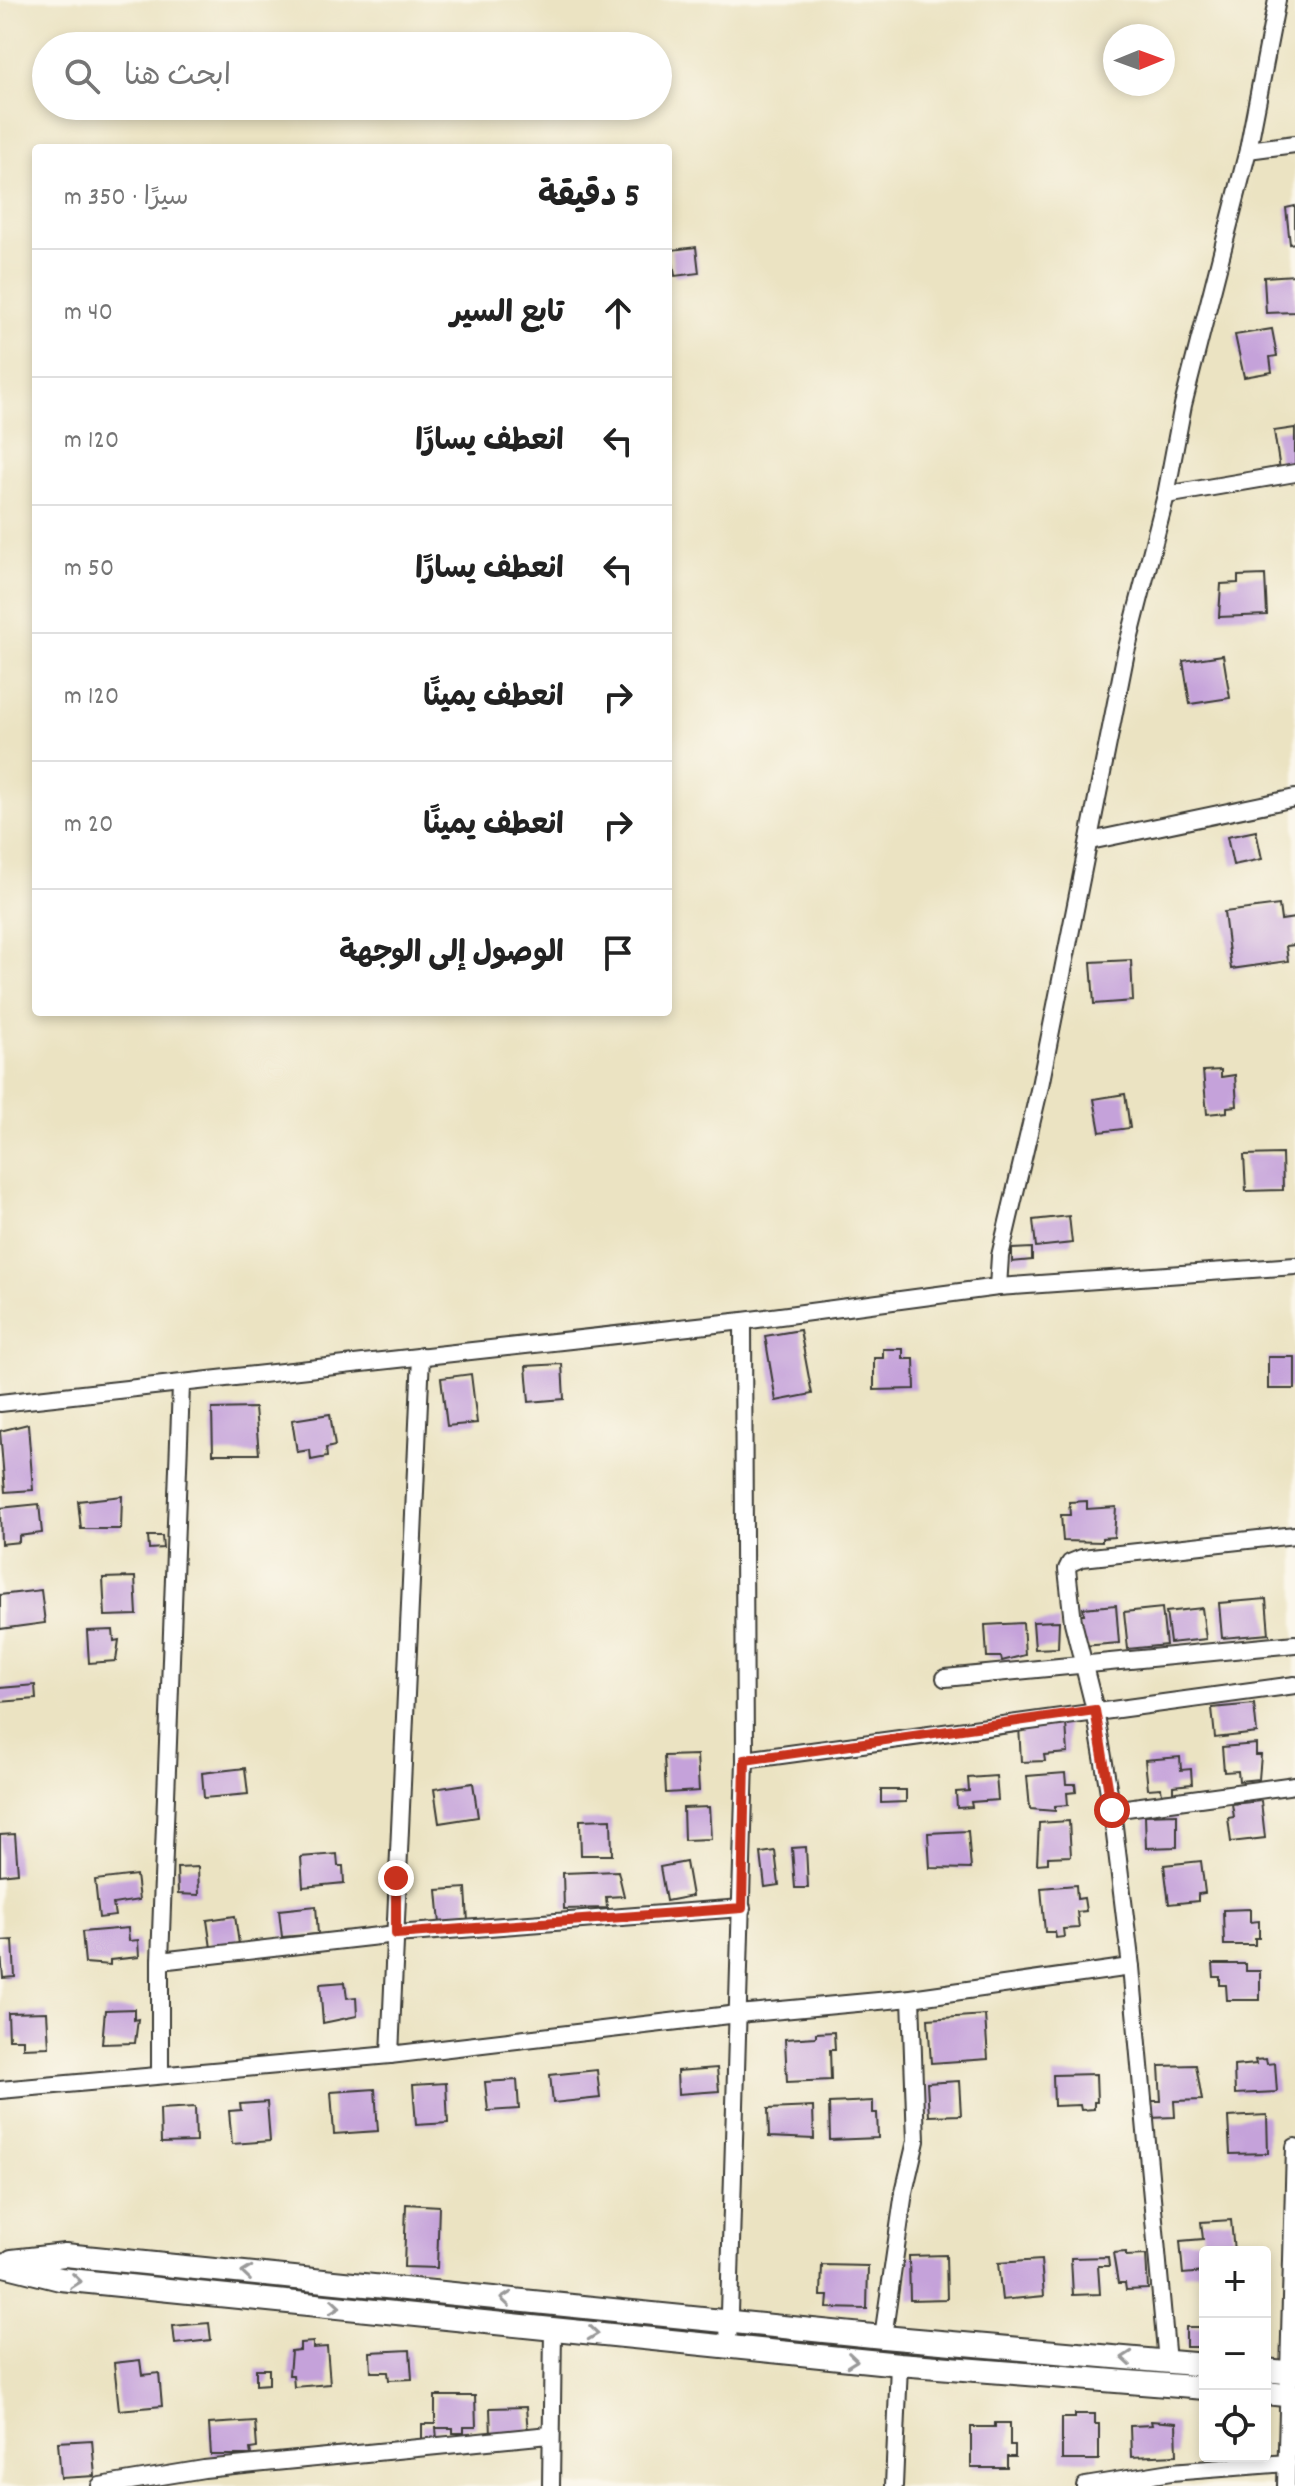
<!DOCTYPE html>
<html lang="ar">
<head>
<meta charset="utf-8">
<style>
	body { margin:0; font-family:Dekko,"Playpen Sans Arabic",sans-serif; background:#f6f6f6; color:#222; direction:rtl }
	.controls { position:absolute; right:24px; bottom:24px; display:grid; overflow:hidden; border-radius:8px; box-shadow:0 4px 12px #0003 }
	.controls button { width:72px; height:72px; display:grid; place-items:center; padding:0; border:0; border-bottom:2px solid #e0e0e0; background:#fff; color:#222; font:40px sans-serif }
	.compass { position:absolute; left:1103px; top:24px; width:72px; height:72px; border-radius:50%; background:#fff; box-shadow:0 4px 12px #0003; rotate:89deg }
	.stop { position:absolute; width:24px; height:24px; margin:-18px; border:6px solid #c8321e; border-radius:50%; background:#fff }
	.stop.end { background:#c8321e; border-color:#fff; box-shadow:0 2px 8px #0008 }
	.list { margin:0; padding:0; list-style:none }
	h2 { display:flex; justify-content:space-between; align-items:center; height:104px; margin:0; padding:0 32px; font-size:34px }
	h2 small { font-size:26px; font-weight:400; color:#767676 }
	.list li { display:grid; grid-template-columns:52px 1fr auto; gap:24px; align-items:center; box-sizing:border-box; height:128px; padding:0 32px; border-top:2px solid #e0e0e0 }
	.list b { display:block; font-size:30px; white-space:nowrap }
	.list em { font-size:26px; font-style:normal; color:#767676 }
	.icon { flex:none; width:44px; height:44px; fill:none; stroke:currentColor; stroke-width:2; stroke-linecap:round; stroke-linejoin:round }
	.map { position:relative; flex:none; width:1295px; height:2486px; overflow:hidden; direction:ltr }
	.search { position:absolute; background:#fff; box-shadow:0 4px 12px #0003; left:32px; top:32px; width:640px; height:88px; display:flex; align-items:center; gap:20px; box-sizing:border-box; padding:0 28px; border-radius:44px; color:#767676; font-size:30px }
	.panel { position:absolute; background:#fff; box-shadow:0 4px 12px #0003; left:32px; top:144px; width:640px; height:872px; border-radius:8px; direction:rtl }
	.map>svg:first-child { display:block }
	.building { fill:#c5a2da }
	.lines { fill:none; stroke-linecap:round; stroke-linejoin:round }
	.street-casing { stroke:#3b3a35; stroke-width:20 }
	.secondary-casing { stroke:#3b3a35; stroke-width:26 }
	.street { stroke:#fff; stroke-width:16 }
	.secondary { stroke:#fff; stroke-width:22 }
	.oneway { stroke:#999 }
	.route { stroke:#c8321e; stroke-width:10 }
</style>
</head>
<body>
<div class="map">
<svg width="1295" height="2486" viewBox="0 0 1295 2486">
	<rect width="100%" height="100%" fill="#fbf7ec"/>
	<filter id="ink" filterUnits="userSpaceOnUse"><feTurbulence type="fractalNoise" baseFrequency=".0125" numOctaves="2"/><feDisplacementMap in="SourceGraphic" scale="16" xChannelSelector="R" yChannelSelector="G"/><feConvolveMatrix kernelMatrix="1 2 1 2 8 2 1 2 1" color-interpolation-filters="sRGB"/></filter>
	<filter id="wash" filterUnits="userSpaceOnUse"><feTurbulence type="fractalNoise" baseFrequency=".006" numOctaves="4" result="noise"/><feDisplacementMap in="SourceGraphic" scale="32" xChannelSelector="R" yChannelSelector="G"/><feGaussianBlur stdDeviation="1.8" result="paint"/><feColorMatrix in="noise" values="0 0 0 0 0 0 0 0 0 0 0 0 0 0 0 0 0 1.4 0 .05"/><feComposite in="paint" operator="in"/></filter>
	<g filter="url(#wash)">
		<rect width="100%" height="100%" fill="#ebe3c2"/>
		<g id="blocks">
			<!-- building -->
			<g class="building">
				<path d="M1295,206V243L1290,244L1286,208Z"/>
				<path d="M696,247L699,273L675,276L671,250Z"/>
				<path d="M1295,275V312L1266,313L1264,277Z"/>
				<path d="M1272,329L1277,356L1270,357L1272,372L1244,377L1235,335Z"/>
				<path d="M1295,428V468L1280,470L1274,431Z"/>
				<path d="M1265,575L1267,615L1219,617L1221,584L1238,583V576Z"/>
				<path d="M1223,655L1230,698L1190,704L1183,661Z"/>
				<path d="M1256,831L1262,859L1233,865L1227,837Z"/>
				<path d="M1279,905L1281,920L1295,918V945L1286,946L1288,961L1231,969L1224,912Z"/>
				<path d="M1131,960L1133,1001L1094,1004L1091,962Z"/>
				<path d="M1221,1070V1077L1235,1075L1237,1106L1227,1107V1112L1207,1114L1203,1071Z"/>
				<path d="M1125,1094L1130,1128L1100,1132L1094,1099Z"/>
				<path d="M1282,1154L1283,1190L1246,1191L1244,1155Z"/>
				<path d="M1069,1216L1072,1243L1036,1247L1033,1220Z"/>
				<path d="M1032,1248V1260L1012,1262V1249Z"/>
				<path d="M800,1330L812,1394L776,1401L765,1336Z"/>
				<path d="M883,1349H903V1359H914L915,1389L874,1390V1358H883Z"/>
				<rect x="1268" y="1357" width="27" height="32"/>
				<path d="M562,1364L564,1399L529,1402L526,1366Z"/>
				<path d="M471,1374L477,1423L447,1426L441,1378Z"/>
				<path d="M255,1408L259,1454H213L212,1409Z"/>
				<path d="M330,1414L335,1446L326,1448L327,1457L311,1460L310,1450L297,1452L292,1420Z"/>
				<path d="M28,1424L33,1490L5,1492L0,1431Z"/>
				<path d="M122,1496L121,1529H81L78,1501Z"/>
				<path d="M1087,1501V1509L1116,1507L1114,1537L1102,1538V1542L1063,1541L1061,1515H1070L1069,1502Z"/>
				<path d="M39,1504L42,1533L19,1536V1542L1,1544L0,1508Z"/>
				<path d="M148,1536H162L163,1548L149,1549Z"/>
				<path d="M135,1577L137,1615L105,1616L103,1578Z"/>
				<path d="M41,1590L45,1623L0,1629V1595Z"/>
				<path d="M1266,1599L1269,1634L1222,1638L1219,1603Z"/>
				<path d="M1116,1605L1119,1643L1083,1646L1076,1614H1084L1083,1608Z"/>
				<path d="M1162,1608L1166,1645L1128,1649L1124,1612Z"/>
				<path d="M1202,1608L1206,1639L1170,1643L1166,1612Z"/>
				<path d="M1059,1621L1058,1648L1035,1649L1033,1622Z"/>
				<path d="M1023,1623L1025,1655L1002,1661L1001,1657H987L985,1625Z"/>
				<path d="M113,1630L114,1641L119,1640L116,1661L89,1663L87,1631Z"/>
				<path d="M35,1685L36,1699L0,1702V1688Z"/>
				<path d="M1254,1704L1257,1733L1215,1738L1212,1708Z"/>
				<path d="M1066,1723L1068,1753L1044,1755L1045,1761L1021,1762L1019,1726Z"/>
				<path d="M1256,1744V1755H1261L1259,1779L1239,1781L1238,1771L1224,1772L1222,1747Z"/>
				<path d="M697,1755L699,1791L666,1793L664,1756Z"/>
				<path d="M1180,1757L1181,1770L1191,1769L1192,1784L1173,1786V1793L1162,1794L1161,1788L1148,1789L1145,1760Z"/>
				<path d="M245,1768L248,1794L204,1798L202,1773Z"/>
				<path d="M1065,1773L1066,1784H1075L1076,1792L1067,1793L1068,1805L1055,1806V1811L1030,1809L1027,1776Z"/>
				<path d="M996,1776L998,1800L971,1802L972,1807L957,1808L956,1792L969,1791L968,1778Z"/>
				<path d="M473,1783L478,1817L439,1823L434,1789Z"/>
				<path d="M881,1790H906V1802L881,1803Z"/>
				<path d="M1261,1801L1265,1838L1231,1842L1228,1818L1234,1817L1232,1804Z"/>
				<path d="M709,1807L711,1839L684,1840L683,1808Z"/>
				<path d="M1177,1814V1847L1146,1848L1145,1815Z"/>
				<path d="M611,1819L612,1855H581L580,1820Z"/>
				<path d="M1069,1821L1071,1856L1048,1857V1863L1037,1864L1039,1823Z"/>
				<path d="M968,1831L971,1869L930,1868L928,1833Z"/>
				<path d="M15,1834L18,1873L0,1875V1835Z"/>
				<path d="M806,1847L808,1888H795L792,1848Z"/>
				<path d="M775,1851L779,1885L765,1887L761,1853Z"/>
				<path d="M337,1854L338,1866H343L344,1883L303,1887L301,1857Z"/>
				<path d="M1201,1861L1205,1893L1198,1894V1901L1169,1904L1164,1865Z"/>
				<path d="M686,1862L692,1896L666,1901L660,1867Z"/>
				<path d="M198,1867L199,1895L178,1894L177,1868Z"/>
				<path d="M618,1871L624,1896L606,1897L607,1908L564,1909L563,1873Z"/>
				<path d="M136,1875L139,1900L113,1904L115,1916L99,1918L95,1880Z"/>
				<path d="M1076,1885L1077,1899L1084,1898L1086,1911L1077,1912L1079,1928L1063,1929L1064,1937L1056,1938L1055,1932H1045L1041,1888Z"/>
				<path d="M466,1888L468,1922L440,1924L437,1890Z"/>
				<path d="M316,1906L318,1934L282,1937L279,1910Z"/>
				<path d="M1250,1909V1922L1259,1921V1938H1255V1945H1224L1223,1910Z"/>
				<path d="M235,1916L239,1944L211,1948L207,1920Z"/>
				<path d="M128,1928L129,1941L138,1940L139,1957L110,1960V1965L85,1963L82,1932Z"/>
				<path d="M13,1940L15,1977L3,1978L0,1941Z"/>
				<path d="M1213,1964H1246V1971H1260V2000H1227L1226,1985H1220V1977H1214Z"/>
				<path d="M345,1982L347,1998L356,1997L357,2016L323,2023L320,1984Z"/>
				<path d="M134,2009V2020L138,2019L135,2043L102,2044L105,2010Z"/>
				<path d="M47,2012L49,2047L23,2048V2039H9L8,2013Z"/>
				<path d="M985,2015L988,2059L931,2063L928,2019Z"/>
				<path d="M834,2032L835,2050H830L831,2080L787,2082L785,2039L816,2037V2033Z"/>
				<path d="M1266,2059L1267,2064L1275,2063L1277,2092L1235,2094L1234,2066L1256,2064L1255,2060Z"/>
				<path d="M1196,2065L1202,2100L1174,2101L1175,2117L1149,2118L1148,2101H1161L1159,2066Z"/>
				<path d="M717,2068L719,2091L678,2094L677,2071Z"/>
				<path d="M597,2070L600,2098L553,2103L550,2075Z"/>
				<path d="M1096,2074L1097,2102H1094V2109L1081,2110L1080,2105L1054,2106L1053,2075Z"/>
				<path d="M517,2080L519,2109L488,2111L485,2082Z"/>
				<path d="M959,2081L961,2115L929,2116L927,2083Z"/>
				<path d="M446,2083L448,2123L416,2125L413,2085Z"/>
				<path d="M375,2089L378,2131L334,2134L331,2092Z"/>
				<path d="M873,2101V2113H877L878,2138L830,2140L829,2103Z"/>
				<path d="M267,2102L270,2141L232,2144L229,2111L241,2110L240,2104Z"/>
				<path d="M195,2107L196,2142L161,2143L160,2109Z"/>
				<path d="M813,2107L814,2139L769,2137L768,2109Z"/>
				<path d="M1267,2115L1268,2153L1230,2154L1228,2117Z"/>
				<path d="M406,2204L439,2206L437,2268L404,2267Z"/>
				<path d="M1231,2220L1234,2252H1205V2272L1183,2274L1180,2241L1203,2239L1201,2222Z"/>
				<path d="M1126,2252V2256L1146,2255L1148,2289L1126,2290L1125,2283H1118L1113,2253Z"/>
				<path d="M946,2255L947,2299L910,2300L909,2256Z"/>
				<path d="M1108,2257L1109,2266H1098L1100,2294L1073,2295L1071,2258Z"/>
				<path d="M1041,2260L1044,2296L1002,2300L998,2263Z"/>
				<path d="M822,2265L868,2266L867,2309L827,2308L828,2296H821Z"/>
				<path d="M209,2323L211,2340L175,2344L173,2326Z"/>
				<rect x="1186" y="2327" width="19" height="20"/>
				<path d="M313,2342V2348L327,2347L330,2384L294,2387L293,2375H289L291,2351L300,2350V2343Z"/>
				<path d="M410,2350L412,2379L389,2380L388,2372H371L370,2352Z"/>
				<path d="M140,2360L142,2375L159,2373L162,2406L119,2410L114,2363Z"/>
				<path d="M256,2369H269V2384L256,2385Z"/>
				<path d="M435,2396H475L476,2427H464V2433H453V2428H436L437,2439L422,2440V2424H435Z"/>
				<path d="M526,2407L528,2434L491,2436L490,2408Z"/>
				<path d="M1075,2414H1095V2424H1099V2460H1062V2418H1075Z"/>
				<path d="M255,2421L257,2448L250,2449L251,2455H211L209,2424Z"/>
				<path d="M1151,2421L1176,2423L1177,2455L1131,2457L1130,2426L1152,2425Z"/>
				<path d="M995,2423H1010V2445H1015V2457H1007V2468H971V2427H995Z"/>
				<path d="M92,2440L95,2476L61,2478L58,2442Z"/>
			</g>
		</g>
	</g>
	<g filter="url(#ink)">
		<use href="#blocks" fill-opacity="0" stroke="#3b3a35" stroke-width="2"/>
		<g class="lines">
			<defs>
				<g id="street">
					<path d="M1248,150L1295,144"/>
					<path d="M1166,495L1295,473"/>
					<path d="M1090,841L1295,798"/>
					<path d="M998,1287L1000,1256L1040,1086L1126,652L1166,495L1183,405L1248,150L1277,0"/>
					<path d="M0,1403L743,1321L998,1287L1295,1266"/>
					<path d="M945,1678L1295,1644"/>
					<path d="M745,1760L1295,1685"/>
					<path d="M1112,1810L1295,1785"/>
					<path d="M160,1961L396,1934L742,1908"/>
					<path d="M390,2055L421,1356"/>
					<path d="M160,2075V1961L181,1386"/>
					<path d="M0,2090L390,2055L738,2014L911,1998L1131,1967"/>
					<path d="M883,2337L904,2192L916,2141L911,1998"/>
					<path d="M728,2347L745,1760L743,1321"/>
					<path d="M1167,2362L1131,1967L1112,1810L1095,1710L1073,1622L1067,1569L1070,1563L1082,1558L1295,1535"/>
					<path d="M100,2486L204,2469L549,2435"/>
					<path d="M551,2486L553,2329"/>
					<path d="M894,2486L899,2364"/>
					<path d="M1085,2486L1171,2472L1287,2463"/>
					<path d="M1286,2486L1295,2147"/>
				</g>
				<g id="secondary">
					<path d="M12,2261L65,2255L883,2337L1205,2365"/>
					<path d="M0,2264L60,2279L899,2364L1205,2388"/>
					<path d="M1265,2370L1295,2373"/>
					<path d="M1265,2393L1295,2396"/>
				</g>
			</defs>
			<!-- street casing -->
			<use href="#street" class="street-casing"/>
			<!-- secondary casing -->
			<use href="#secondary" class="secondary-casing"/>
			<!-- street -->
			<use href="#street" class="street"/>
			<!-- secondary -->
			<use href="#secondary" class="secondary"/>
		</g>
		<!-- one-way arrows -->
		<defs><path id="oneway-chevron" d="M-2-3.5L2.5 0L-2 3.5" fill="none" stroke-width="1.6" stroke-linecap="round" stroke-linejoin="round" transform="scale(2)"/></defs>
		<g class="oneway">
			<use href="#oneway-chevron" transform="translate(247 2273) rotate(-174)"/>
			<use href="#oneway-chevron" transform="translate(76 2281) rotate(6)"/>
			<use href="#oneway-chevron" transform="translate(506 2299) rotate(-174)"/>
			<use href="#oneway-chevron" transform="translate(335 2307) rotate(6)"/>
			<use href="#oneway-chevron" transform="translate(593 2333) rotate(6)"/>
			<use href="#oneway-chevron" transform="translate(1127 2358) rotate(-175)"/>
			<use href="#oneway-chevron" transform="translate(852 2360) rotate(6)"/>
		</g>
	</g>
	<g class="lines" filter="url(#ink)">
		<!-- route -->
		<path class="route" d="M396,1878V1934L742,1908L745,1760L1095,1710L1112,1810"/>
	</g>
</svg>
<div class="controls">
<button>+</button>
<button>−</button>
<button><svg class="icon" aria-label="locate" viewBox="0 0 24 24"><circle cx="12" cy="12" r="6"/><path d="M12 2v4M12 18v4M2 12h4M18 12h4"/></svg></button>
</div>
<svg class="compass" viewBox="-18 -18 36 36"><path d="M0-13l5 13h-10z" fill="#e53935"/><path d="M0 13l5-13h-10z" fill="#767676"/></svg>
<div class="stop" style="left:1112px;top:1810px"></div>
<div class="stop end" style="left:396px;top:1878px"></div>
<div class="search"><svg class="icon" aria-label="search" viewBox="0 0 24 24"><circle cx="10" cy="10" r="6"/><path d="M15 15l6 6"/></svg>ابحث هنا</div>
<section class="panel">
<h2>5 دقيقة<small>سيرًا · 350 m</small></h2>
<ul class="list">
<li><svg class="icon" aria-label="ahead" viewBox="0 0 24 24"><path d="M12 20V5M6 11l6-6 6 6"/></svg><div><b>تابع السير</b></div><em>40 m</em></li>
<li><svg class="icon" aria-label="left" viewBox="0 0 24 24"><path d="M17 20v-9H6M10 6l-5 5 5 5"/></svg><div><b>انعطف يسارًا</b></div><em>120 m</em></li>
<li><svg class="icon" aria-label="left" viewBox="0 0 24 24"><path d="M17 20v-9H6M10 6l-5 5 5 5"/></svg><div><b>انعطف يسارًا</b></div><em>50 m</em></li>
<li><svg class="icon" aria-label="right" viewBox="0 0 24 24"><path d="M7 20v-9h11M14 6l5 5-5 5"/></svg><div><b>انعطف يمينًا</b></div><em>120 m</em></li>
<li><svg class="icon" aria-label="right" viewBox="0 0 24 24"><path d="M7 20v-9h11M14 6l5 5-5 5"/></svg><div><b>انعطف يمينًا</b></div><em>20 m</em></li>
<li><svg class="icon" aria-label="arrive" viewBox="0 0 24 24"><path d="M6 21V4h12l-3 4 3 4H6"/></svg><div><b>الوصول إلى الوجهة</b></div></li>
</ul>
</section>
</div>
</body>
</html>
